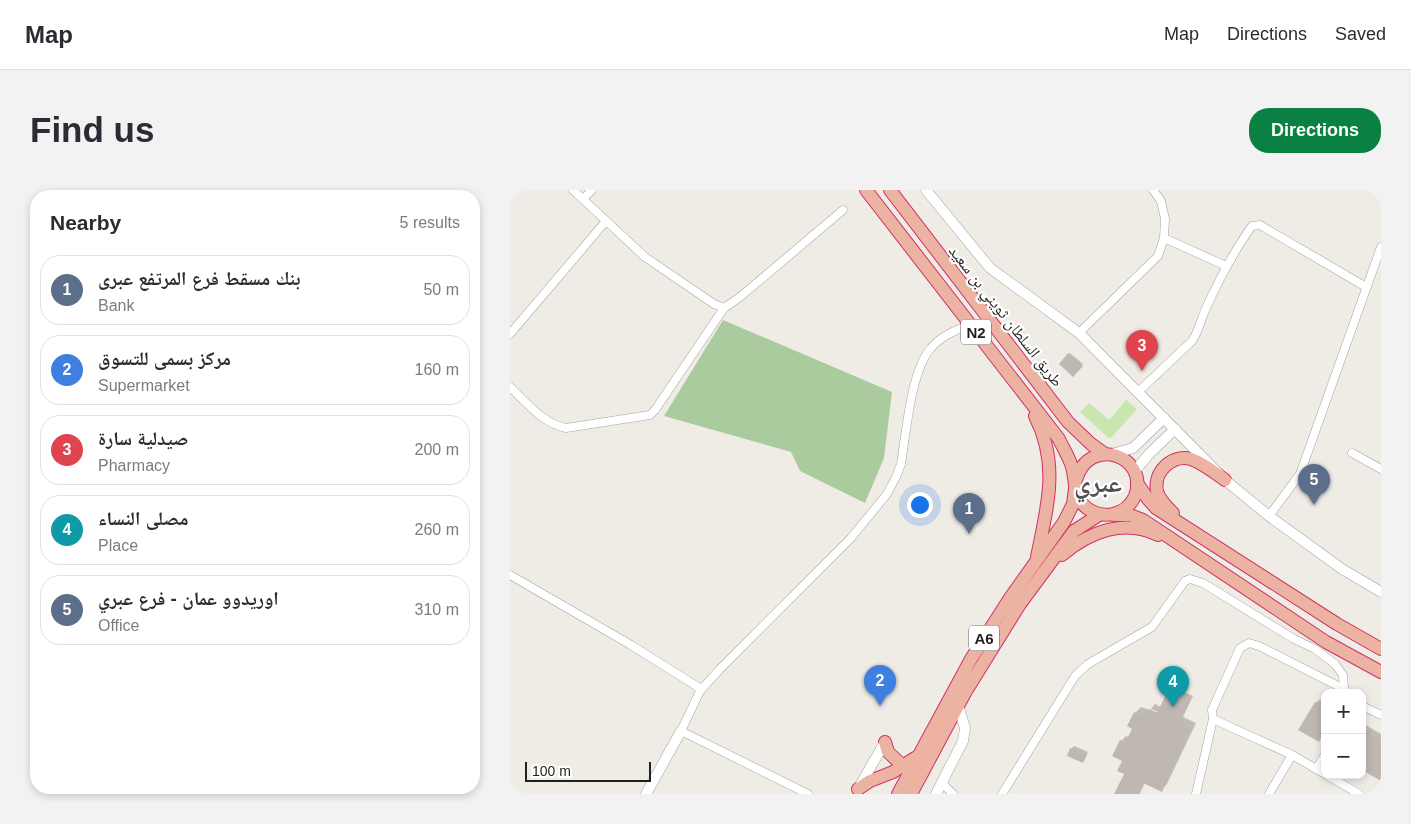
<!DOCTYPE html>
<html lang="en">
<head>
<meta charset="utf-8">
<style>
	body { margin:0; font-family:Helvetica,"Noto Naskh Arabic",sans-serif; background:#f2f2f3; color:#2b2b33 }
	.controls { position:absolute; right:15px; bottom:15px; display:grid; overflow:hidden; border-radius:10px; box-shadow:0 2px 8px #0003 }
	.controls button { width:45px; height:45px; display:grid; place-items:center; padding:0; border:0; border-bottom:1px solid #e1e1e2; background:#fff; color:#2b2b33; font:25px sans-serif }
	.scale { position:absolute; left:15px; bottom:12px; width:126px; box-sizing:border-box; padding-left:5px; border:2px solid #1f1f1f; border-top:0; font-size:14px; line-height:18px; white-space:nowrap; color:#1f1f1f; -webkit-text-stroke:4px #fff; paint-order:stroke }
	.you { position:absolute; left:409px; top:314px; width:18px; height:18px; margin:-12px; border:4px solid #fff; border-radius:50%; background:#1a73e8; box-shadow:0 0 0 8px #1a73e833 }
	.badge { display:grid; place-items:center; width:32px; height:32px; border-radius:50%; background:#0b8043; color:#fff; font-size:16px; font-weight:700 }
	.pin { position:absolute; translate:-50% -41px; filter:drop-shadow(0 1px 2px #0008) }
	.pin::after { content:''; position:absolute; top:26px; width:18px; height:15px; background:inherit; clip-path:polygon(0 0,100% 0,50% 100%) }
	.list { margin:0; padding:0; list-style:none }
	h2 { display:flex; justify-content:space-between; align-items:center; height:65px; margin:0; padding:0 20px; font-size:21px }
	h2 small { font-size:16px; font-weight:400; color:#7c7c81 }
	.list li { display:grid; grid-template-columns:32px 1fr auto; gap:15px; align-items:center; box-sizing:border-box; height:70px; margin:0 10px 10px; padding:0 10px; border:1px solid #e1e1e2; border-radius:20px }
	.list b { display:block; font-size:19px; white-space:nowrap }
	.list p { margin:0; font-size:16px; white-space:nowrap; color:#7c7c81 }
	.list em { font-size:16px; font-style:normal; color:#7c7c81 }
	.map { position:relative; flex:none; width:871px; height:604px; overflow:hidden; border-radius:20px }
	header { display:flex; align-items:center; gap:30px; box-sizing:border-box; height:70px; padding:0 25px; background:#fff; border-bottom:1px solid #e1e1e2 }
	header strong { font-size:24px }
	nav { display:flex; gap:28px; margin-inline-start:auto; font-size:18px }
	.intro { display:flex; align-items:center; justify-content:space-between; box-sizing:border-box; height:120px; padding:0 30px }
	h1 { margin:0; font-size:35px }
	.button { padding:12px 22px; border-radius:20px; background:#0b8043; color:#fff; font-size:18px; font-weight:700 }
	main { display:flex; gap:30px; padding:0 30px }
	aside { flex:1; background:#fff; border-radius:20px; box-shadow:0 2px 8px #0003 }
	.map>svg:first-child { display:block }
	.grass { fill:#c9e6af }
	.forest { fill:#aacb9d }
	.shadow { fill:#0003 }
	.building { fill:#bfb8b2 }
	.lines { fill:none; stroke-linecap:round; stroke-linejoin:round }
	.minor-casing { stroke:#a3a3a3; stroke-width:9 }
	.tertiary-casing { stroke:#a3a3a3; stroke-width:11 }
	.trunk-casing { stroke:#cf3165; stroke-width:14 }
	.minor { stroke:#fff; stroke-width:8 }
	.tertiary { stroke:#fff; stroke-width:10 }
	.trunk { stroke:#ecb3a2; stroke-width:12 }
	.labels { text-anchor:middle; dominant-baseline:central; stroke-width:4.5; stroke-linejoin:round; paint-order:stroke }
	.shield { fill:#fff; stroke:#626262; stroke-width:1 }
	.shield-label { font-size:15px; font-weight:bold; fill:#1f1f1f }
	.street-label { font-size:16px; fill:#1f1f1f; stroke:#fff }
	.town-label { font-size:26px; font-weight:bold; fill:#525252; stroke:#fff }
</style>
</head>
<body>
<header>
<strong>Map</strong>
<nav><a>Map</a><a>Directions</a><a>Saved</a></nav>
</header>
<div class="intro"><h1>Find us</h1><a class="button">Directions</a></div>
<main>
<aside>
<h2>Nearby<small>5 results</small></h2>
<ul class="list">
<li><span class="badge" style="background:#5c6f8a">1</span><div><b>بنك مسقط فرع المرتفع عبرى</b><p>Bank</p></div><em>50 m</em></li>
<li><span class="badge" style="background:#3f7fe0">2</span><div><b>مركز بسمى للتسوق</b><p>Supermarket</p></div><em>160 m</em></li>
<li><span class="badge" style="background:#e0444e">3</span><div><b>صيدلية سارة</b><p>Pharmacy</p></div><em>200 m</em></li>
<li><span class="badge" style="background:#0f9aa8">4</span><div><b>مصلى النساء</b><p>Place</p></div><em>260 m</em></li>
<li><span class="badge" style="background:#5c6f8a">5</span><div><b>اوريدوو عمان - فرع عبري</b><p>Office</p></div><em>310 m</em></li>
</ul>
</aside>
<div class="map">
<svg width="871" height="604" viewBox="0 0 871 604">
	<rect width="100%" height="100%" fill="#efece6"/>
	<!-- grass -->
	<path class="grass" d="M616,210L627,219L600,249L570,222L579,213L599,230Z"/>
	<!-- forest -->
	<path class="forest" d="M213,130L382,202L374,268L355,313L290,281L281,262L154,226Z"/>
	<!-- shadow -->
	<g class="shadow">
		<path d="M560,163L573,174L563,185L551,174Z"/>
		<path d="M663,497L683,506L673,527L686,533L657,594L651,600L635,592L630,604H606L615,583L611,551L616,546L619,547L623,538L625,523L631,517L657,526L641,519L645,514L651,517L659,501Z"/>
		<path d="M810,509L815,511V542L808,550L806,513Z"/>
		<path d="M852,533L871,544V589L852,578Z"/>
		<path d="M564,556L578,562L573,571L561,559Z"/>
	</g>
	<!-- building -->
	<g class="building">
		<path d="M558,163L573,176L563,187L549,174Z"/>
		<path d="M658,500L680,511L669,533L681,538L652,602L633,593L628,604H604L614,584L607,581L612,571L602,566L610,550L615,553L622,539L617,536L624,522L635,527L639,519L647,523Z"/>
		<path d="M805,512L815,518V541L809,552L788,540Z"/>
		<path d="M852,539L871,551V591L852,580Z"/>
		<path d="M560,558L577,565L573,573L557,566Z"/>
	</g>
	<g class="lines">
		<defs>
			<g id="minor">
				<path d="M63,0L135,67L204,114L214,118"/>
				<path d="M73,9L82,0"/>
				<path d="M654,48L716,76"/>
				<path d="M569,143L648,66L654,48L655,29L651,11L643,0"/>
				<path d="M0,144L96,31"/>
				<path d="M0,197C17,213 32,233 56,238L140,225L145,220L214,118L230,107L333,20"/>
				<path d="M628,202L682,151C689,141 691,129 696,118C709,90 723,62 742,36L750,35L856,97"/>
				<path d="M842,263L871,279"/>
				<path d="M759,326L790,284L871,57"/>
				<path d="M0,385L121,455L188,497L190,501L171,541L298,604"/>
				<path d="M190,501L210,479L341,348L377,304L386,287L391,274C396,244 401,180 421,158C431,146 446,140 461,134"/>
				<path d="M852,516L871,525"/>
				<path d="M703,529L782,565L815,584"/>
				<path d="M806,579L815,565"/>
				<path d="M817,585L849,604"/>
				<path d="M432,593L443,604"/>
				<path d="M492,604L565,486L578,474L642,437L675,391L680,389L693,393L784,449L805,459L825,474L833,485L834,499L837,503"/>
				<path d="M686,604L703,529L702,520L730,458L739,453L749,456L834,499"/>
				<path d="M759,604L782,565"/>
			</g>
			<g id="tertiary">
				<path d="M416,0L480,78L569,143L715,290L759,326L832,379L871,402"/>
				<path d="M602,264L623,258L654,228"/>
				<path d="M624,282L639,264L665,239"/>
				<path d="M348,599L375,552"/>
				<path d="M136,604L171,541"/>
				<path d="M426,604L453,551L455,538L448,515"/>
			</g>
			<g id="trunk">
				<path d="M356,0L549,249C553,258 559,267 562,277C565,287 564,298 568,307C574,320 589,327 603,324C613,322 621,315 625,306C640,266 579,244 566,290"/>
				<path d="M380,0L558,232L581,254L595,264"/>
				<path d="M525,226C550,275 537,317 527,367"/>
				<path d="M627,293L638,309L646,318L827,434L871,459"/>
				<path d="M663,323C657,317 649,310 647,301C643,281 663,264 681,269C693,273 705,283 715,290"/>
				<path d="M604,325H620L633,330L816,452L871,482"/>
				<path d="M552,365C579,342 614,328 648,345"/>
				<path d="M375,552L378,562L393,576"/>
				<path d="M348,599L360,591L383,582L405,568"/>
				<path d="M388,604L461,469L500,408L554,332L563,314L565,299"/>
				<path d="M401,604L456,501L510,414L564,341L589,325"/>
			</g>
		</defs>
		<!-- minor casing -->
		<use href="#minor" class="minor-casing"/>
		<!-- tertiary casing -->
		<use href="#tertiary" class="tertiary-casing"/>
		<!-- trunk casing -->
		<use href="#trunk" class="trunk-casing"/>
		<!-- minor -->
		<use href="#minor" class="minor"/>
		<!-- tertiary -->
		<use href="#tertiary" class="tertiary"/>
		<!-- trunk -->
		<use href="#trunk" class="trunk"/>
	</g>
	<g class="labels">
		<!-- shield labels -->
		<g class="shield">
			<rect x="451" y="129.5" width="30" height="25" rx="4"/>
			<rect x="459" y="435.5" width="30" height="25" rx="4"/>
		</g>
		<g class="shield-label">
			<text x="466" y="142">N2</text>
			<text x="474" y="448">A6</text>
		</g>
		<!-- street labels -->
		<g class="street-label">
			<text transform="translate(496 126) rotate(52)">طريق السلطان ثويني بن سعيد</text>
		</g>
		<!-- town labels -->
		<g class="town-label">
			<text x="588" y="293">عبري</text>
		</g>
	</g>
</svg>
<div class="controls">
<button>+</button>
<button>−</button>
</div>
<div class="scale">100 m</div>
<div class="you"></div>
<div class="pin badge" style="left:459px;top:344px;background:#5c6f8a">1</div>
<div class="pin badge" style="left:370px;top:516px;background:#3f7fe0">2</div>
<div class="pin badge" style="left:632px;top:181px;background:#e0444e">3</div>
<div class="pin badge" style="left:663px;top:517px;background:#0f9aa8">4</div>
<div class="pin badge" style="left:804px;top:315px;background:#5c6f8a">5</div>
</div>
</main>
</body>
</html>
